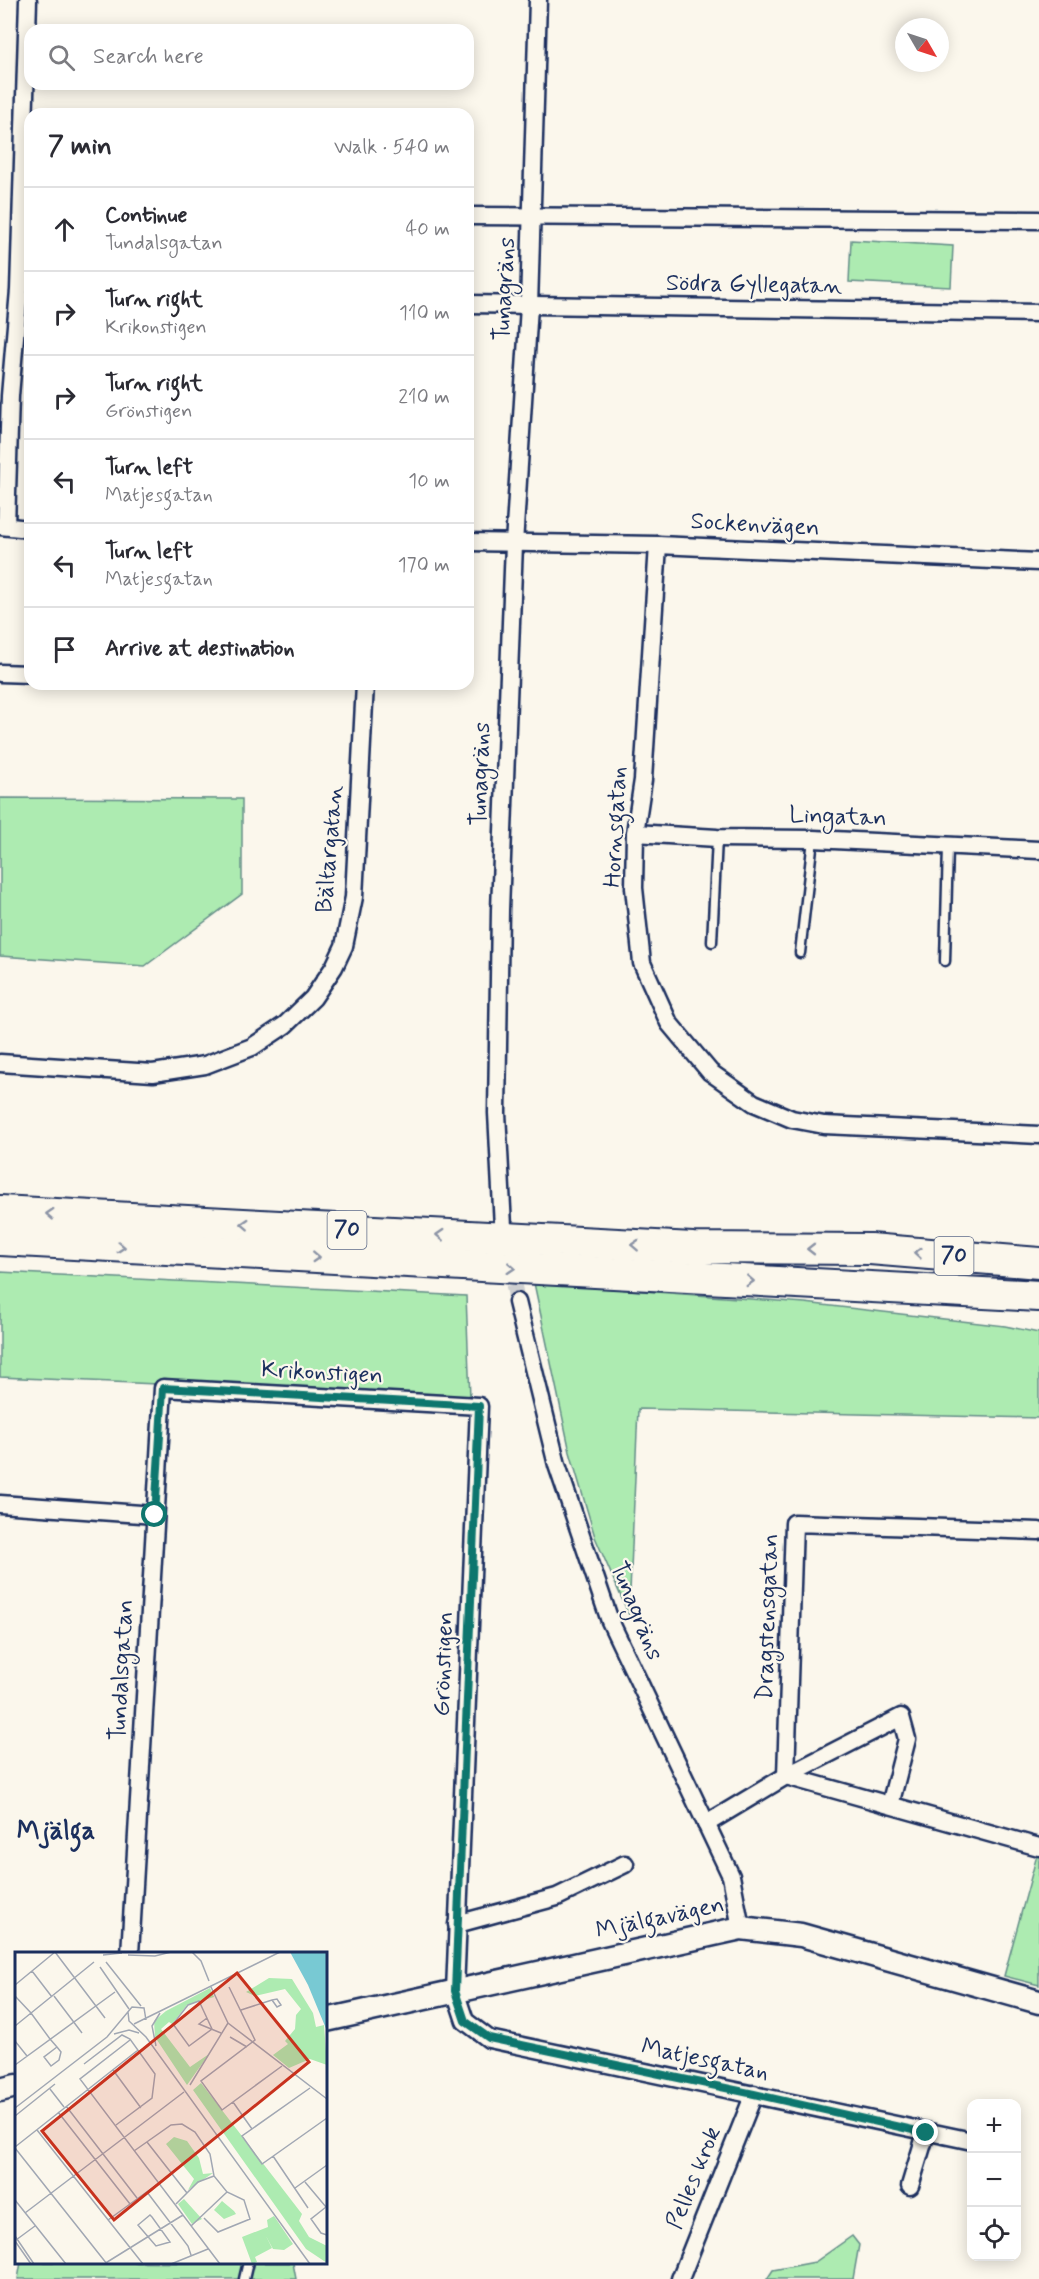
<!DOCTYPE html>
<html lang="en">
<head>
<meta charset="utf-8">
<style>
	body { margin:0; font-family:Mynerve,sans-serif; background:#f7f7f7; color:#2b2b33 }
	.controls { position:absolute; right:18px; bottom:18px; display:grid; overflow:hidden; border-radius:12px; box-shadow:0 3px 15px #0003 }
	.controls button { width:54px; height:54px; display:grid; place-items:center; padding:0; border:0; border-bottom:2px solid #e1e1e2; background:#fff; color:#2b2b33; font:30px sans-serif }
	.compass { position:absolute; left:895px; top:18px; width:54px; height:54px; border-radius:50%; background:#fff; box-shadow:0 3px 15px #0003; rotate:129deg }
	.stop { position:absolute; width:18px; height:18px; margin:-14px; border:4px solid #0f766e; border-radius:50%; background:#fff }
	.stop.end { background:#0f766e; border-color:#fff; box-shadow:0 2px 6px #0008 }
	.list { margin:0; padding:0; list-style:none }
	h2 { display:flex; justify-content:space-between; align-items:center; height:78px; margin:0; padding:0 24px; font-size:26px }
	h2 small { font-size:20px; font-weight:400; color:#7c7c81 }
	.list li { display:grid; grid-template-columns:39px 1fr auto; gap:18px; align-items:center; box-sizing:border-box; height:84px; padding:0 24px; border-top:2px solid #e1e1e2 }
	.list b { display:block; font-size:22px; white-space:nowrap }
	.list p { margin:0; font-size:20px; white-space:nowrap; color:#7c7c81 }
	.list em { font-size:20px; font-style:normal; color:#7c7c81 }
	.icon { flex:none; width:33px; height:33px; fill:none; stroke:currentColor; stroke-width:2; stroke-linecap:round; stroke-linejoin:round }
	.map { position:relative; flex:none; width:1039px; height:2279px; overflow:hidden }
	.search { position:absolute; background:#fff; box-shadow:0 3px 15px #0003; left:24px; top:24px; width:450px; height:66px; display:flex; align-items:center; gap:15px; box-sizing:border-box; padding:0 21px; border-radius:18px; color:#7c7c81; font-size:22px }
	.panel { position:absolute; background:#fff; box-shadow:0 3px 15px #0003; left:24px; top:108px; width:450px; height:582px; border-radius:18px }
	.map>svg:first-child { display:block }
	.green { fill:#adebb1; stroke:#648d88; stroke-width:1.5 }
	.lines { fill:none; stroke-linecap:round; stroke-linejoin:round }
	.street-tunnel { stroke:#cecfd0; stroke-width:16; stroke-dasharray:16 8; stroke-linecap:butt }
	.lane-casing { stroke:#1b2f5e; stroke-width:13 }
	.street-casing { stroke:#1b2f5e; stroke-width:21 }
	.secondary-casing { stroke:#1b2f5e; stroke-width:27 }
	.highway-casing { stroke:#1b2f5e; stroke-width:34 }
	.lane { stroke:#fbf7ec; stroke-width:8 }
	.street { stroke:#fbf7ec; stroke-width:16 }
	.secondary { stroke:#fbf7ec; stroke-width:22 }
	.highway { stroke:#fbf7ec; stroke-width:30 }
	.oneway { stroke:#8b93a5 }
	.route { stroke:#0f766e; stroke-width:8 }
	.labels { text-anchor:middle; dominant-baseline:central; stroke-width:4.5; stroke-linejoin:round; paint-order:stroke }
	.shield { fill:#fbf7ec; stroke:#5e6b89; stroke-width:1.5 }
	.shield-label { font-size:22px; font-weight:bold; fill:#1b2f5e }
	.street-label { font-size:24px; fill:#1b2f5e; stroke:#fbf7ec }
	.neighbourhood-label { font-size:26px; font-weight:bold; fill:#1b2f5e; stroke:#fbf7ec }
	.inset-road { fill:none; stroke:#a1a7b3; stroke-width:1.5 }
	.view { fill:#c8321e; fill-opacity:0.15; stroke:#c8321e; stroke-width:3 }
	.inset-edge { fill:none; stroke:#1b2f5e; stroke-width:3 }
</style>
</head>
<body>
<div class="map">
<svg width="1039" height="2279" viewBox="0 0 1039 2279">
	<rect width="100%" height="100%" fill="#fbf7ec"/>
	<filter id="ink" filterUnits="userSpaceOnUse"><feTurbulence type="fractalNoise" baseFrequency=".0167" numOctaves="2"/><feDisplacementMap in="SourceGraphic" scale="12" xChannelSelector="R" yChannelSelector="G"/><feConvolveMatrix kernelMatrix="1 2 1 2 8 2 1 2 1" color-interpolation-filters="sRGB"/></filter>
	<g filter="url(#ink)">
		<!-- green -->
		<g class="green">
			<path d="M851,240L953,246L951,287L849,282Z"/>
			<path d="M0,798L242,799V894L145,966L0,956Z"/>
			<path d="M0,1272L466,1296L470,1398L0,1377Z"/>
			<path d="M534,1283L805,1303L1005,1326L1039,1333V1418L638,1409L629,1615L595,1537L570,1452Z"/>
			<path d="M1037,1855L1039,1856V1985L1004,1976Z"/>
			<path d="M852,2236L859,2245L853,2279H767L773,2270L815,2262Z"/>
			<path d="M21,2262L293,2263L296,2279H18Z"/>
		</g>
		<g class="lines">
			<!-- street-tunnel -->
			<path class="street-tunnel" d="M509,1261L517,1302"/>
			<defs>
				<g id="lane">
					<path d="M712,942L717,838"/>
					<path d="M800,953L813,839"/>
					<path d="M945,961L948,846"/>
					<path d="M244,2279L248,2262"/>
				</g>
				<g id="street">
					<path d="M468,216L1039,220"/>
					<path d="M468,304L1039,313"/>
					<path d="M0,526L30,529"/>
					<path d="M6,526L10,396L19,290L28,0"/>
					<path d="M468,542L658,545L1039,562"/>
					<path d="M658,545L643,780L635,833L634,888L642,963L669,1023L710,1072L754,1103L792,1119L824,1125L1039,1135"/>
					<path d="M0,673L30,674"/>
					<path d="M635,833L717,838L813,839L1039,850"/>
					<path d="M0,1063L153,1073L205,1065L252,1047L285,1025L313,998L334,967L344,946L354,897L365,684"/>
					<path d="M503,1227L497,1113L500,910L514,544L529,306L538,0"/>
					<path d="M517,1302L557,1465L610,1621L731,1876L741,1928"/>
					<path d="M0,1504L155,1515"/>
					<path d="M786,1776L794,1523L1039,1531"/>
					<path d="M786,1776L1039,1847"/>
					<path d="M706,1824L786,1776L901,1717L907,1739L890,1805"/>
					<path d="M457,1924L557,1897L625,1864"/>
					<path d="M130,1954L163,1388L479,1406L455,1991L465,2021L489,2039L972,2141"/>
					<path d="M910,2186L926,2133"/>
					<path d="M680,2279L754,2094"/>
				</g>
				<g id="secondary">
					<path d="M326,2020L741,1928L801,1935L1039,2002"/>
					<path d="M0,2090L16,2086"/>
				</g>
				<g id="highway">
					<path d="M0,1211L693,1248L870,1249L1039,1263"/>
					<path d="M0,1240L1039,1296"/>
				</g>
			</defs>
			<!-- lane casing -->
			<use href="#lane" class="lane-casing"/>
			<!-- street casing -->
			<use href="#street" class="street-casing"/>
			<!-- secondary casing -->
			<use href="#secondary" class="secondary-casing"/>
			<!-- highway casing -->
			<use href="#highway" class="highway-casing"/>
			<!-- lane -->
			<use href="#lane" class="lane"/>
			<!-- street -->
			<use href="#street" class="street"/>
			<!-- secondary -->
			<use href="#secondary" class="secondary"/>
			<!-- highway -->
			<use href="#highway" class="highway"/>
		</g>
		<!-- one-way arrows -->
		<defs><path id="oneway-chevron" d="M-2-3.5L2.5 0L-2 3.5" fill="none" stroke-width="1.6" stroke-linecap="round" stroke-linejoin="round" transform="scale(1.5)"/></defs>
		<g class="oneway">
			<use href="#oneway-chevron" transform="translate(50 1214) rotate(-177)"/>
			<use href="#oneway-chevron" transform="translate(245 1224) rotate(-177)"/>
			<use href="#oneway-chevron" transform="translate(440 1235) rotate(-177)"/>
			<use href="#oneway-chevron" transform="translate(635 1245) rotate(-177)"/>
			<use href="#oneway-chevron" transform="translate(121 1247) rotate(3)"/>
			<use href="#oneway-chevron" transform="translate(811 1249) rotate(-180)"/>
			<use href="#oneway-chevron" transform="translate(918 1253) rotate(-175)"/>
			<use href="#oneway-chevron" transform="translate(316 1257) rotate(3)"/>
			<use href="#oneway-chevron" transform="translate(511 1268) rotate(3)"/>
			<use href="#oneway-chevron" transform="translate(750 1281) rotate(3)"/>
		</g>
	</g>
	<g class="lines" filter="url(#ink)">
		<!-- route -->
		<path class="route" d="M155,1515L163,1388L479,1406L455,1991L465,2021L489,2038L754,2094L926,2133"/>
	</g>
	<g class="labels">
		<!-- shield labels -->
		<g class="shield">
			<rect x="327.5" y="1211" width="39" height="38" rx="4.5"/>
			<rect x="934.5" y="1237" width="39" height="38" rx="4.5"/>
		</g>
		<g class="shield-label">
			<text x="347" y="1230">70</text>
			<text x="954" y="1256">70</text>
		</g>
		<!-- street labels -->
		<g class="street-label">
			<text transform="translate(754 285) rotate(1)">Södra Gyllegatan</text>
			<text transform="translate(505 289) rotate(-87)">Tunagräns</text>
			<text transform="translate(755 525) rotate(3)">Sockenvägen</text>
			<text transform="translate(481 774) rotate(-88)">Tunagräns</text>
			<text transform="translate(838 817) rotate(2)">Lingatan</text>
			<text transform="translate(616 827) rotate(-87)">Hornsgatan</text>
			<text transform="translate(330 849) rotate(-85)">Bältargatan</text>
			<text transform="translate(322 1373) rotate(3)">Krikonstigen</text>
			<text transform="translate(636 1611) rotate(68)">Tunagräns</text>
			<text transform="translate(768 1617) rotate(-88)">Dragstensgatan</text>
			<text transform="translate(444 1664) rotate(-88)">Grönstigen</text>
			<text transform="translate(122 1670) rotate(-87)">Tundalsgatan</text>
			<text transform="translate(660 1918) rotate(-12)">Mjälgavägen</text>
			<text transform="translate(705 2060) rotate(12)">Matjesgatan</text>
			<text transform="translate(694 2178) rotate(-68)">Pelles krok</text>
		</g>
		<!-- neighbourhood labels -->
		<g class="neighbourhood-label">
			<text x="56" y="1832">Mjälga</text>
		</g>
	</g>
	<!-- overview -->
	<g transform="translate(15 1952)">
		<rect width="312" height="312" fill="#fbf7ec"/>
		<path d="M254,26L277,27L298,61L301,75L309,73L312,113L295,107L274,116L258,103L273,92L270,89L280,77L281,63L286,57L270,37L240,44L231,40ZM195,36L199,45L172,53L157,72L154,70L146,77L175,115L194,102L172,133L140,85L139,69L151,59ZM186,131L287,262L284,269L294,285L312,294V311L291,297L178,138ZM159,185L172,189L184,206L188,222L198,221L173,238L179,227L151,192ZM169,247L187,267L177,272L163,252ZM207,249L219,259L221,262L209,267L199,258ZM259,264L278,292L269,298L258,297L251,284L257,296L240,305L242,310L237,312L227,285L253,275L252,268Z" fill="#adebb1"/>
		<path d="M275,0H312V79L293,33Z" fill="#78c9d3"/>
		<path class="inset-road" d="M40,0L90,66M177,0L186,9L194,29M88,3L107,1M113,3L140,4L156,0M91,10L126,54M85,15L114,57M17,19L37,45M0,33L40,0M196,35L213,71L312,147M214,35L240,88L186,129L207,158L267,114M0,44L16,61L35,87L42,95L46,100L44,108L36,114L29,105L42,95M39,44L67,81M184,49L197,77L174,94L158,72L173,53ZM226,58L257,48L262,47L266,53L262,55L257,48M113,60L114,69L131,85L295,312M192,66L184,72L206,81M119,72L265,0M0,74L79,10M99,82L114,78L124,81M215,85L232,95M115,88L65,127L205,312M0,89L12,104M141,94L137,74L145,61M69,112L107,83L115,87L140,122L137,146L101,173M0,113L100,40M98,118L126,156M175,133L213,71M295,136L227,184L247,212L312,166M35,137L49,155M218,150L237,177M51,154L122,246M0,156L92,85L117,55L129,56L131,68M43,160L115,252M0,164L40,132M22,178L128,312M132,190L172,241M0,195L123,98M0,196L92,312M119,199L156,173L167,172L180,180L195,202L199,224L212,240L229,248L235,267L203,280L189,266M258,204L293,256M290,230L311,255M280,236L312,213M132,240L173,294L176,303M0,248L51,312M161,252L183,230L199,224M311,255L296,267L306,281L312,283M10,261L169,140M135,263L137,265L155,290L141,294L123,273ZM93,268L144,231M176,274L212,240M0,284L19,312M1,288L20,274M0,289L16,312M89,312L168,263M156,312L193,297"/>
		<path class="view" d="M222,21L294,110L99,268L27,179Z"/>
		<rect width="312" height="312" class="inset-edge"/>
	</g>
</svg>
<div class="controls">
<button>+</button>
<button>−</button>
<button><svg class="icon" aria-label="locate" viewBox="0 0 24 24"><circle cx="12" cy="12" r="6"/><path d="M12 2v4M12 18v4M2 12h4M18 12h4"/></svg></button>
</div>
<svg class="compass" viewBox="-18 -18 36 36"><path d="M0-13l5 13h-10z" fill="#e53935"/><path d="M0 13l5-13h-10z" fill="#7c7c81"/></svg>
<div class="stop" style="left:155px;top:1515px"></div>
<div class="stop end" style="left:926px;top:2133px"></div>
<div class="search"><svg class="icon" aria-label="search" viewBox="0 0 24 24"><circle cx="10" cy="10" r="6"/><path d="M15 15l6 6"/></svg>Search here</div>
<section class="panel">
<h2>7 min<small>Walk · 540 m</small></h2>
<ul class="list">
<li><svg class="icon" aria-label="ahead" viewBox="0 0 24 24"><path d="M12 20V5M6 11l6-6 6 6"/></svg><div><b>Continue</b><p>Tundalsgatan</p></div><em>40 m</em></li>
<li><svg class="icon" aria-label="right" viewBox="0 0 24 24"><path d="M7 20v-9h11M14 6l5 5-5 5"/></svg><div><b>Turn right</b><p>Krikonstigen</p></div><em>110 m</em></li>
<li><svg class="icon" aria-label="right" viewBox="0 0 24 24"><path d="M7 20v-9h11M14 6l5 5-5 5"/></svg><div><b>Turn right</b><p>Grönstigen</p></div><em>210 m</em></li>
<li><svg class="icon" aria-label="left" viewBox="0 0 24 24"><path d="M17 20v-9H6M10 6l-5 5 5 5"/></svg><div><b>Turn left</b><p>Matjesgatan</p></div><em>10 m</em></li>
<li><svg class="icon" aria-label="left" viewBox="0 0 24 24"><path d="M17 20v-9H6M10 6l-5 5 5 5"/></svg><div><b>Turn left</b><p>Matjesgatan</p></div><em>170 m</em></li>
<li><svg class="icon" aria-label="arrive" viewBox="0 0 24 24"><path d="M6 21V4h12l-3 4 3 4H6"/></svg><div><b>Arrive at destination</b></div></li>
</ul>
</section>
</div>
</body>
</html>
